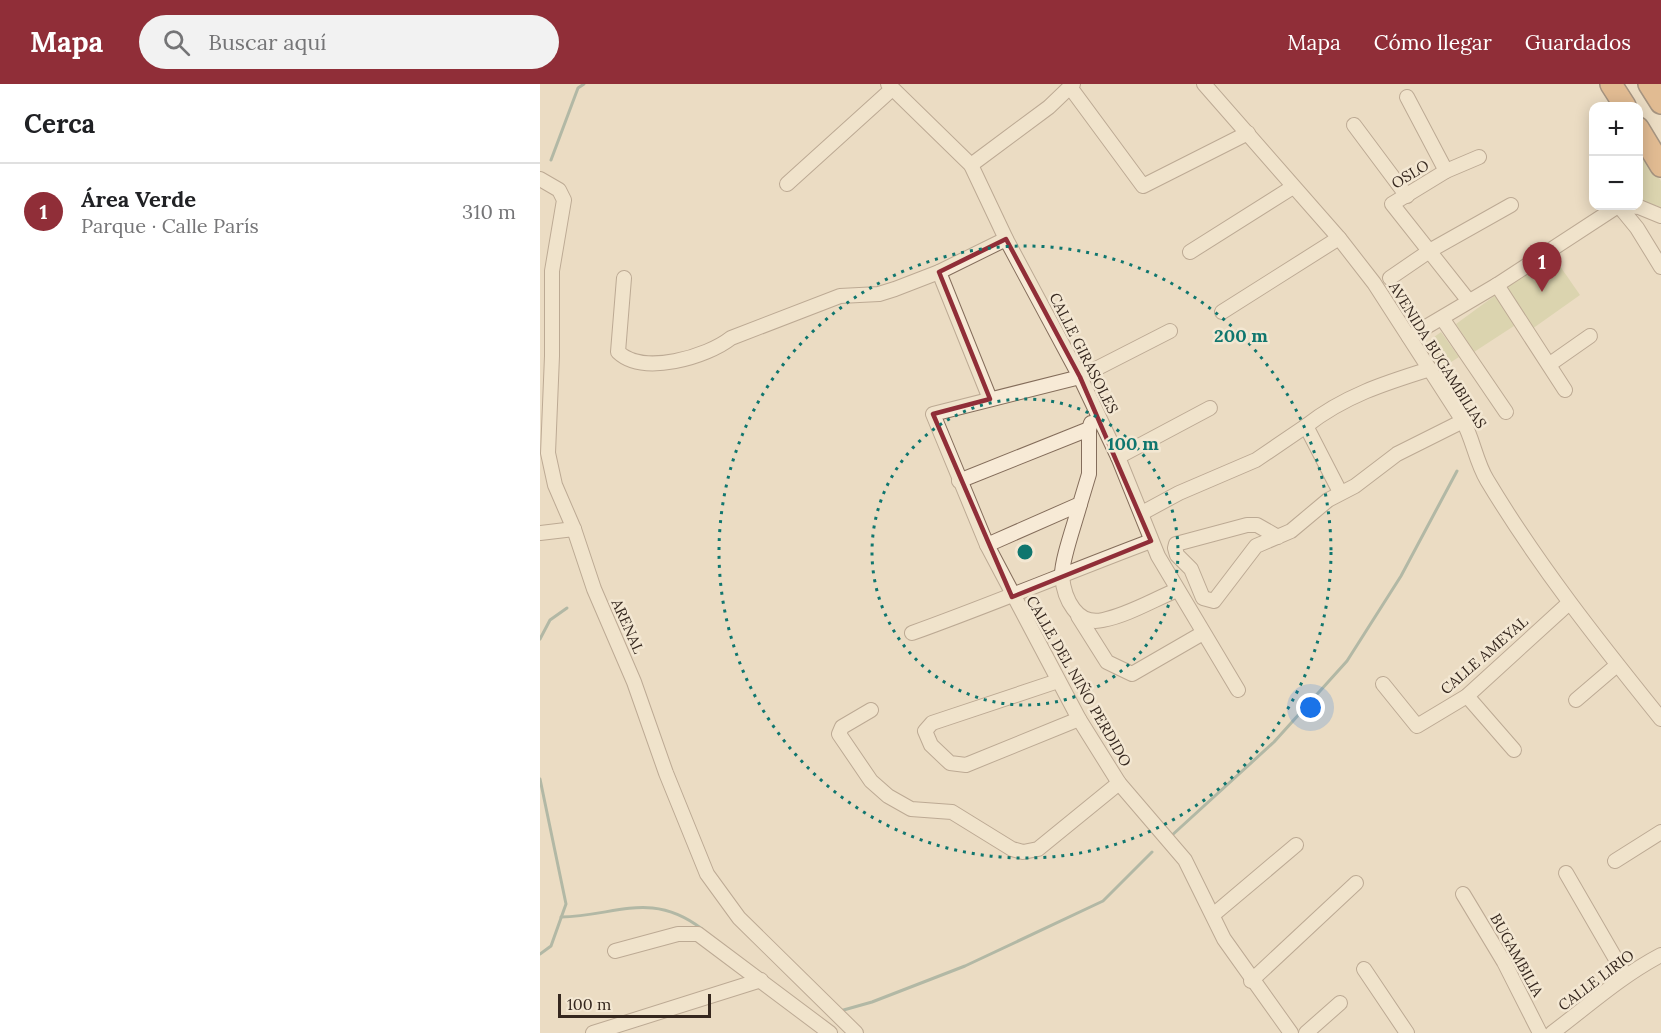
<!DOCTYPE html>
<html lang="es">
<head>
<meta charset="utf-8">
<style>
	body { margin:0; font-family:Lora,serif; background:#f2f2f2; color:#202124 }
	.controls { position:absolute; right:18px; top:18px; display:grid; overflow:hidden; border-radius:12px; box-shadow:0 3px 15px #0003 }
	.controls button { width:54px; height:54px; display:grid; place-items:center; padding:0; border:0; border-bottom:2px solid #e0e0e0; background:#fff; color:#202124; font:30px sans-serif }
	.scale { position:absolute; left:18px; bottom:15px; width:153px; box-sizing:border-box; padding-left:6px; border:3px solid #35271e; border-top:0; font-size:16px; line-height:21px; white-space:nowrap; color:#35271e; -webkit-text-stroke:4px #f3e7d2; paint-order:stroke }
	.you { position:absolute; left:771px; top:624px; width:21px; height:21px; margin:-15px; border:4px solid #fff; border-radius:50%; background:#1a73e8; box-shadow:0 0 0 9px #1a73e833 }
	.badge { display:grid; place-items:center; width:39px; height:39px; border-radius:50%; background:#902e38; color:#fff; font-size:20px; font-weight:700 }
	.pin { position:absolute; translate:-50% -50px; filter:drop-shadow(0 2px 3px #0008) }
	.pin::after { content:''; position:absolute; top:32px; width:21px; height:18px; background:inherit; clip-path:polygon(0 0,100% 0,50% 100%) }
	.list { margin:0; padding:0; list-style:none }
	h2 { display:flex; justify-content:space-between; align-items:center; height:78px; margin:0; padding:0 24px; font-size:26px }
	h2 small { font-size:20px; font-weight:400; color:#757577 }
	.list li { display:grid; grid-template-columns:39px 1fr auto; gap:18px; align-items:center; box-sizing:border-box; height:96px; padding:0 24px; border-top:2px solid #e0e0e0 }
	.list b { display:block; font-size:22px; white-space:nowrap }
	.list p { margin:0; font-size:20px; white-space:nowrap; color:#757577 }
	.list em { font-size:20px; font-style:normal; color:#757577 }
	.icon { flex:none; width:33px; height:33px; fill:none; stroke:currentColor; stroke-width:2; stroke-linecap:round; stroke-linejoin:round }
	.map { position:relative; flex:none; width:1121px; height:949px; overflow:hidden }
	header { display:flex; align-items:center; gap:36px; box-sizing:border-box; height:84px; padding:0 30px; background:#902e38; color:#fff }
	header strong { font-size:28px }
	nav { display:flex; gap:33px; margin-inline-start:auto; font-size:21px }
	.search { width:420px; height:54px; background:#f2f2f2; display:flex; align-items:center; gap:15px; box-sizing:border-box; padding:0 21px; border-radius:33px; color:#757577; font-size:22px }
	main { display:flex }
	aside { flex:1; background:#fff }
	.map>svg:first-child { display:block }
	.green { fill:#c8c998 }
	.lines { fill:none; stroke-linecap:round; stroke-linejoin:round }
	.stream { stroke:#6d8c81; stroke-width:3 }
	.minor-casing { stroke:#846d5b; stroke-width:16 }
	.highway-casing { stroke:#523c2f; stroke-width:24 }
	.minor { stroke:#f7ead6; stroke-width:14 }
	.highway { stroke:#d69358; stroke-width:21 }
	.marked { fill:none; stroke:#902e38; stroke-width:4.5; stroke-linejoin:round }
	.ring { fill:none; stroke:#0f766e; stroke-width:3; stroke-dasharray:3 6 }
	.labels { text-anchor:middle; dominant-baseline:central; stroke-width:5; stroke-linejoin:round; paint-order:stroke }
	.street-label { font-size:15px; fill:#35271e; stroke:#f3e7d2 }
	.centre { fill:#0f766e; stroke:#f3e7d2; stroke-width:3 }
	.ring-label { font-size:18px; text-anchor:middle; font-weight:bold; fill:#0f766e; stroke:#f3e7d2; stroke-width:5; stroke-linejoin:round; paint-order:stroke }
</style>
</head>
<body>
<header>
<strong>Mapa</strong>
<div class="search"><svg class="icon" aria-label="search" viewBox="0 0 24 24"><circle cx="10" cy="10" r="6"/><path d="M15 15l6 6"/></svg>Buscar aquí</div>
<nav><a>Mapa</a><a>Cómo llegar</a><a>Guardados</a></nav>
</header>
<main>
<aside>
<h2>Cerca<small></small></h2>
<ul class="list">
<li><span class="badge">1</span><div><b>Área Verde</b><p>Parque · Calle París</p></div><em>310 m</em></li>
</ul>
</aside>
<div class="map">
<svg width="1121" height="949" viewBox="0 0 1121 949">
	<rect width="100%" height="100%" fill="#ebdcc3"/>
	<!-- green -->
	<g class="green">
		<path d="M1098,61L1121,97V123L1099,116Z"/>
		<path d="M1013,172L1040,211L992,245L964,205Z"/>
		<path d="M957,210L977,240L934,268L916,240Z"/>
		<path d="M901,248L919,273L900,285L883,261Z"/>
	</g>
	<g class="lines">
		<!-- stream -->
		<g class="stream">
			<path d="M11,76L38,4L44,0"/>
			<path d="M0,555L10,536L27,524"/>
			<path d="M0,695L26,820L11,862L0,870"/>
			<path d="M630,753L734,658L807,577L861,492L917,387"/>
			<path d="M21,833C76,832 111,806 162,845"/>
			<path d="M300,927L332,918L425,882L563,817L612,768"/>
		</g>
		<defs>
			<g id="minor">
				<path d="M348,0L431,81L466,155L540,293L578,373L618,472L698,606"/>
				<path d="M664,0L799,154L834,199L923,337C933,355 936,378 947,396C998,481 1059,558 1121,635"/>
				<path d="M530,3L603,102L708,49"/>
				<path d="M867,13L906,87"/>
				<path d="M814,41L867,112"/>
				<path d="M431,81L509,23L533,0"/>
				<path d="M0,95L19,106L24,116L12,187V272L8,369L15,401L34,445L54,505L94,598L126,689L167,790L199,834L316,949"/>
				<path d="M247,100L352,5"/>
				<path d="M1079,122L1097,144L1121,183"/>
				<path d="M1084,122L1099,123L1121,132"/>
				<path d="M650,168L753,103"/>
				<path d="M399,188L450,315"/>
				<path d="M84,194L78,268C103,292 167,273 191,254L300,212L339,210L355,205L399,188L466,155"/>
				<path d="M850,194L891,166L971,121"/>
				<path d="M957,201L1025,306"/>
				<path d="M928,216L852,120L906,87L939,73"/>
				<path d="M682,228L799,154"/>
				<path d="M902,234L966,328"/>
				<path d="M630,247L540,293L393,330L447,461L539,635L579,699L645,776L684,855L751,949"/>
				<path d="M869,253L957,201L1078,122"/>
				<path d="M1010,280L1050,252"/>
				<path d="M578,373L670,324"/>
				<path d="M419,397L549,345L551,339"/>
				<path d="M800,408L766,342C804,312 845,299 890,285"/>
				<path d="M540,420C536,436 521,477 522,492C524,515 537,542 563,536C588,531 613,516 637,506"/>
				<path d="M602,429L639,409L716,376L766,342"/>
				<path d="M0,449L34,445"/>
				<path d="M738,453L717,441H707L636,460L635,464L637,471L651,485L663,514L674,517L716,462L751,447L788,416L815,402L857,370L923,337"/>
				<path d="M447,461L540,420L549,390V345"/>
				<path d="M538,532L567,578L592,590L663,549"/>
				<path d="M372,549C453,520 531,487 611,457"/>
				<path d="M518,597L392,639L385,647L391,661L410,679L426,681L539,635"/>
				<path d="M843,600L877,642L927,612L1029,519"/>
				<path d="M927,612L974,666"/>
				<path d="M1036,616L1077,581"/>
				<path d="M331,626L302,643L299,650L331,697L348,712L371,725L412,728L472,765L483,768L498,765L579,699"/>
				<path d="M1075,777L1121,748"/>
				<path d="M1026,789L1085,891"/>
				<path d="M923,810L964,878L1000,949"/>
				<path d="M673,831L756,761"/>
				<path d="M75,867L138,850H158L290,949"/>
				<path d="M824,885L867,949"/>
				<path d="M711,897L816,799"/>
				<path d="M53,949L221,896"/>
				<path d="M766,949L800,919"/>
				<path d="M1012,949C1048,922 1081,892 1121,871"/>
			</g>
			<g id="highway">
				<path d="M1071,0L1085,22"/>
				<path d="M1109,0L1121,19"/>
				<path d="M1098,44L1121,82"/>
			</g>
		</defs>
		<!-- minor casing -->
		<use href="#minor" class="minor-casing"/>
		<!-- highway casing -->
		<use href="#highway" class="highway-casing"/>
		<!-- minor -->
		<use href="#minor" class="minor"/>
		<!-- highway -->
		<use href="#highway" class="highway"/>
	</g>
	<!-- marked area -->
	<path d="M0 0H1121V949H0ZM466,155L540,293L611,457L472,513L393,330L450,315L399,188Z" fill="#ebdcc3" fill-opacity=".55" fill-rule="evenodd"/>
	<path class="marked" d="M466,155L540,293L611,457L472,513L393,330L450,315L399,188Z"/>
	<!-- distance rings -->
	<g class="ring">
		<circle cx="485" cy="468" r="153"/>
		<circle cx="485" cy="468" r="306"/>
	</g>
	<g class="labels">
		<!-- street labels -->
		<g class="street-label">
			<text transform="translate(870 90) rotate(-31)">OSLO</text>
			<text transform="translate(544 269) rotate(63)">CALLE GIRASOLES</text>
			<text transform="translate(898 271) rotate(58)">AVENIDA BUGAMBILIAS</text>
			<text transform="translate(88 542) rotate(66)">ARENAL</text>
			<text transform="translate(944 571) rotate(-41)">CALLE AMEYAL</text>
			<text transform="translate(539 597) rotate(60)">CALLE DEL NIÑO PERDIDO</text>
			<text transform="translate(977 871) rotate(61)">BUGAMBILIA</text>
			<text transform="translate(1056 896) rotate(-37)">CALLE LIRIO</text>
		</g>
	</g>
	<circle cx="485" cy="468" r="9" class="centre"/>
	<g class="ring-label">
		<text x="701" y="258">200 m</text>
		<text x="593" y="366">100 m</text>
	</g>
</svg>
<div class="controls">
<button>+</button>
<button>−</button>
</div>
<div class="scale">100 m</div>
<div class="you"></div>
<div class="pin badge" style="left:1002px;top:208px">1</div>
</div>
</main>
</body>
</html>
